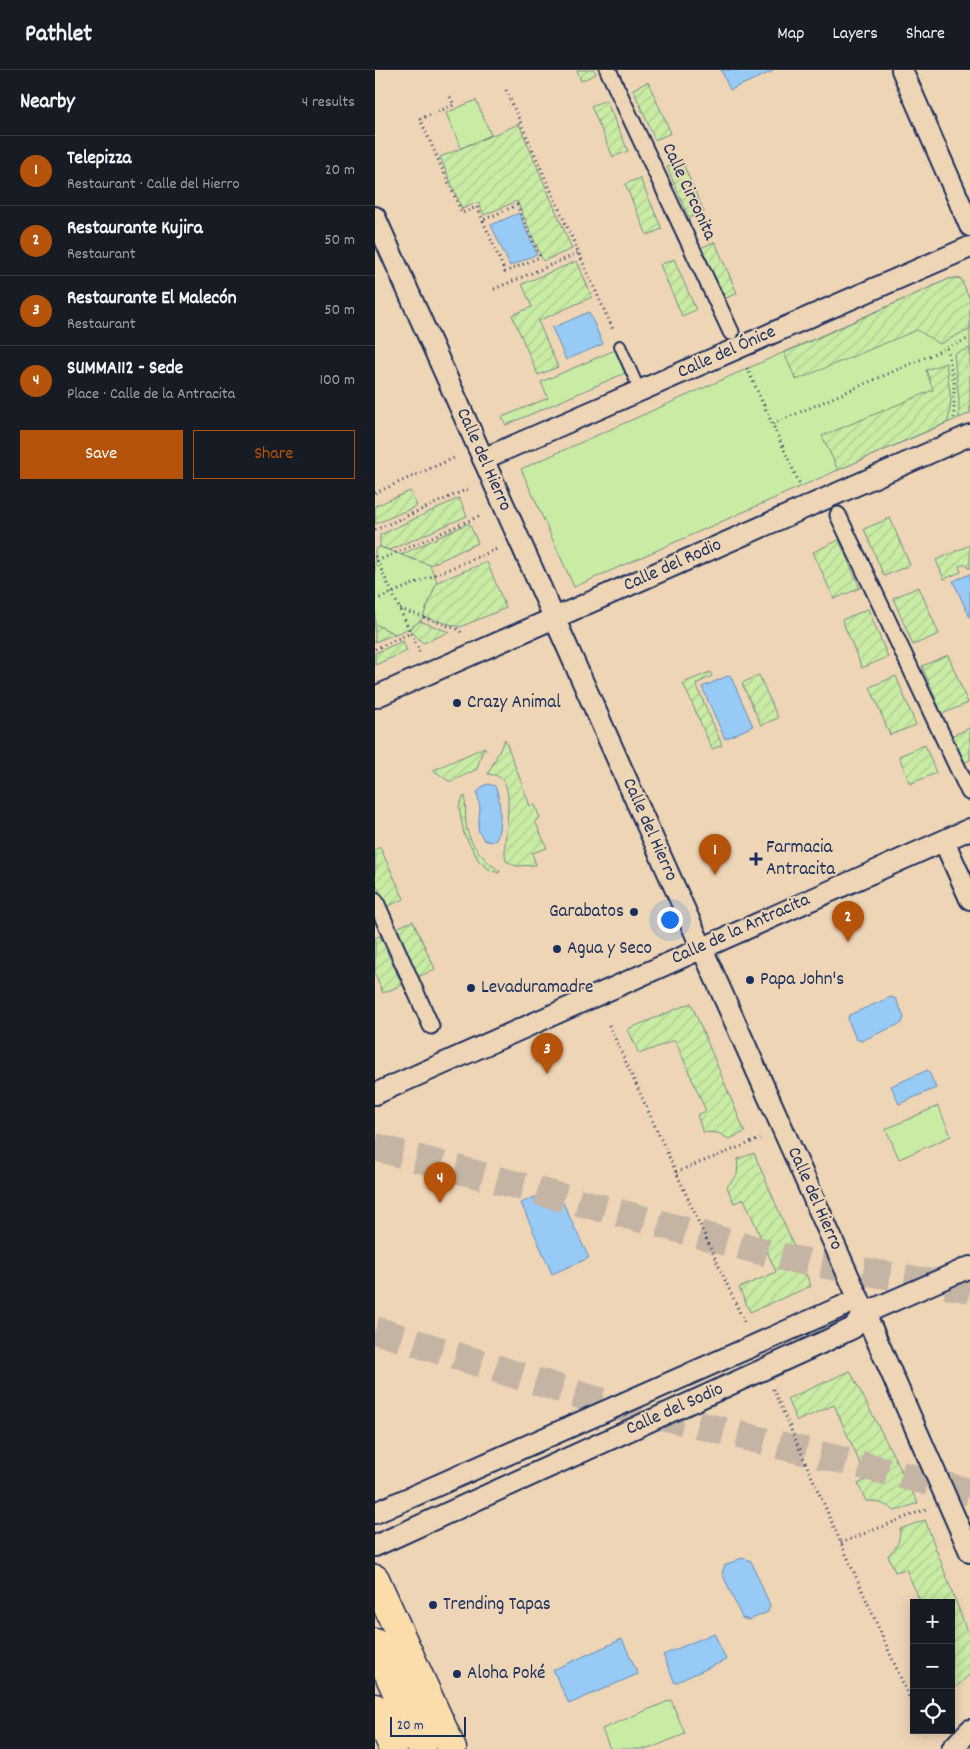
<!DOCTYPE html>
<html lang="en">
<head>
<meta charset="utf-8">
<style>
	body { margin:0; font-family:Dekko,sans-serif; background:#20242c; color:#f1f3f6 }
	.controls { position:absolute; right:15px; bottom:15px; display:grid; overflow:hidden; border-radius:0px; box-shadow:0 2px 12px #0003 }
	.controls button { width:45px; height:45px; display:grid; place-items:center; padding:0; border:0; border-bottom:1px solid #363941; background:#171b24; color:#f1f3f6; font:25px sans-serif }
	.scale { position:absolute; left:15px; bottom:12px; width:76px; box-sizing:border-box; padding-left:5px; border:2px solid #1b2f5e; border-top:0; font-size:14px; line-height:18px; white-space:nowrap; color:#1b2f5e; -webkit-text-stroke:4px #eed5b6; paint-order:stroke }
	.you { position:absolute; left:294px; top:849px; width:18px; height:18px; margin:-12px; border:4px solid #fff; border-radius:50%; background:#1a73e8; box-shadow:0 0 0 8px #1a73e833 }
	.badge { display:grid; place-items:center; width:32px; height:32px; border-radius:50%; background:#b45309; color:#fff; font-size:16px; font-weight:700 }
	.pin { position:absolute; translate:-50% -41px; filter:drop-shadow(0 1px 2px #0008) }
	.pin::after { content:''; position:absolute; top:26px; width:18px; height:15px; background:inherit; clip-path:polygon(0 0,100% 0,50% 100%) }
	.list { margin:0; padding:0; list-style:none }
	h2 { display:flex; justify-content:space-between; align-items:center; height:65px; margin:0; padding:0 20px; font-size:21px }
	h2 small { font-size:16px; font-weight:400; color:#9ea1a6 }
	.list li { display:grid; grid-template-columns:32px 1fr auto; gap:15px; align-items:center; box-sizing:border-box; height:70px; padding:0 20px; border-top:1px solid #363941 }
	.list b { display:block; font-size:19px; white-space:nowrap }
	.list p { margin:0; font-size:16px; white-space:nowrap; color:#9ea1a6 }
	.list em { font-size:16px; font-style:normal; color:#9ea1a6 }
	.actions { display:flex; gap:10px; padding:15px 20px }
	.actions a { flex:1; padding:11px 0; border:1px solid #b45309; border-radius:0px; text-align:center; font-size:18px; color:#b45309 }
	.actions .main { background:#b45309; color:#fff }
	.icon { flex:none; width:28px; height:28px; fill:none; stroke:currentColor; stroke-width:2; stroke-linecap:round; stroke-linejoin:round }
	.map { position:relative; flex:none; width:595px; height:1679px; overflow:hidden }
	header { display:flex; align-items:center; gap:30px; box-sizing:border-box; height:70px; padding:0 25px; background:#171b24; border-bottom:1px solid #363941 }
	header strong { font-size:24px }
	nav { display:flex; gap:28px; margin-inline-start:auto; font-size:18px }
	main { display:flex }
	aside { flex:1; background:#171b24 }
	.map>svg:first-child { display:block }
	.park { fill:#c9eba4; stroke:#728d81 }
	.garden { fill:url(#garden-furrows); stroke:#728d81 }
	.water { fill:#97caf4; stroke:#658cb8 }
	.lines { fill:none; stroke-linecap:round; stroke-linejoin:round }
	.motorway-tunnel { stroke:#c4b4a4; stroke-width:28; stroke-dasharray:28 14; stroke-linecap:butt }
	.service-casing { stroke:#1b2f5e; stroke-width:14 }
	.pedestrian-casing { stroke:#1b2f5e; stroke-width:19 }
	.minor-casing { stroke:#1b2f5e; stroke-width:24 }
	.primary-casing { stroke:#1b2f5e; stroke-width:31 }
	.motorway-casing { stroke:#1b2f5e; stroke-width:31 }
	.path { stroke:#1b2f5e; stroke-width:3; stroke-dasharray:1 4; stroke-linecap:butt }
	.service { stroke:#eed5b6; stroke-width:10 }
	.pedestrian { stroke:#eed5b6; stroke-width:15 }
	.minor { stroke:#eed5b6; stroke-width:20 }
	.primary { stroke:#fbddab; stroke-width:28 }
	.motorway { stroke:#fbddab; stroke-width:28 }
	.poi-dot { fill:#1b2f5e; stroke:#eed5b6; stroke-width:2 }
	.labels { text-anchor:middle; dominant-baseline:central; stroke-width:4; stroke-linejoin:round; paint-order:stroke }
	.street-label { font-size:19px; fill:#1b2f5e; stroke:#eed5b6 }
	.poi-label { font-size:19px; fill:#1b2f5e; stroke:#eed5b6; text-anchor:start }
</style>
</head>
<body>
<header>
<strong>Pathlet</strong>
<nav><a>Map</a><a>Layers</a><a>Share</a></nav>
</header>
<main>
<aside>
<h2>Nearby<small>4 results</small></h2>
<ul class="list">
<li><span class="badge">1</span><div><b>Telepizza</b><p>Restaurant · Calle del Hierro</p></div><em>20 m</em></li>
<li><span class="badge">2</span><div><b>Restaurante Kujira</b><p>Restaurant</p></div><em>50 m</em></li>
<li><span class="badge">3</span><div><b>Restaurante El Malecón</b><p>Restaurant</p></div><em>50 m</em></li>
<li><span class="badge">4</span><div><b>SUMMA112 - Sede</b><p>Place · Calle de la Antracita</p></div><em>100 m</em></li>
</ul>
<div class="actions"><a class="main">Save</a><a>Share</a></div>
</aside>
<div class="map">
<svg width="595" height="1679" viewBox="0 0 595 1679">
	<defs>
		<pattern id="garden-furrows" width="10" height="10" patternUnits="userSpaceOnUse" patternTransform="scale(1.25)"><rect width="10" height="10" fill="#c9eba4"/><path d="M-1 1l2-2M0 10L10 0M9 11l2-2" fill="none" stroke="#acca90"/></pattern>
	</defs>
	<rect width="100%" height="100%" fill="#eed5b6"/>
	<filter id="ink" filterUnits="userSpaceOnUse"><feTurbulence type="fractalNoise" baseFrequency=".02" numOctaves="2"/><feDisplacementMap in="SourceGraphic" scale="10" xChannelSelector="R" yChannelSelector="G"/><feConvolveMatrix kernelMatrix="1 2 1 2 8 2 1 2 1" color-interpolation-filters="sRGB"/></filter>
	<g filter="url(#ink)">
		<!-- park -->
		<g class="park">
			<path d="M101,30L116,65L86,78L71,43Z"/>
			<path d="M581,208L586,209L595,230V343L463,400L199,517L146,399L574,209Z"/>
			<path d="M240,280L250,303L131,355L127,347L173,328L166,312Z"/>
			<path d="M5,477L55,495L62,512L48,547C41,556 31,560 20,564L0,554V479Z"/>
			<path d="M563,1036L576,1066L524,1089L511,1059Z"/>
			<path d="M296,1630L310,1664L273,1679H235L227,1659Z"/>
		</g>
		<!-- garden -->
		<g class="garden">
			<path d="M202,0H219L221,4L206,11Z"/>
			<path d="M273,12L296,63L280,70L258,19Z"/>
			<path d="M231,30L253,81L238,87L216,36Z"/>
			<path d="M144,54L197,179L168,191L142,131L109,145L103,132L87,139L65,87Z"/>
			<path d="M307,91L329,142L314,148L292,97Z"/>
			<path d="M265,108L287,159L272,165L250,114Z"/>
			<path d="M340,172L362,223L347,230L325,178Z"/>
			<path d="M299,189L321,240L307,246L285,195Z"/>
			<path d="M202,191L217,227L163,251L183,297L163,305L137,245L157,237L147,214Z"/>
			<path d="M581,208L586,209L595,230V260L584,264L565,274L542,260L421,310L409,283L574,209Z"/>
			<path d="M595,278V343L584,348V331L579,284Z"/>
			<path d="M571,293L576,330L573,352L463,400L447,366L558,320L551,300Z"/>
			<path d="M35,421L42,436L0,454V436Z"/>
			<path d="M84,428L92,446L15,480L5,477V465Z"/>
			<path d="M515,448L535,495L509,506L489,459Z"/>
			<path d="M94,453L103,473L55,495L26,485Z"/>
			<path d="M464,470L485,518L459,529L438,482Z"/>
			<path d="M595,475V498L594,499L591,494L584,496L586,502L569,509L561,490Z"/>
			<path d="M112,492L131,538L85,557L48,547L62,512Z"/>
			<path d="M544,517L564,564L538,575L518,528Z"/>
			<path d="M493,539L513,587L487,598L467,550Z"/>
			<path d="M45,551L74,562L48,573L34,559Z"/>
			<path d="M0,554L20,564L0,572Z"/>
			<path d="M28,571L32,581L0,595V583Z"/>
			<path d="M573,585L593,633L567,644L547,596Z"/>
			<path d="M335,602L337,606L321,614L347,675L337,679L308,613Z"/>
			<path d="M384,605L403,648L386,655L367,613Z"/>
			<path d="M521,606L541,655L515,665L495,617Z"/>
			<path d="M595,658V690L588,693L576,666Z"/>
			<path d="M130,669L155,736L160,735L165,748L160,751L172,778L157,783L161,795L141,796L131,791C126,770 141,724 127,710C124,705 118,705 113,704Z"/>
			<path d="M550,675L561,703L535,714L524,686Z"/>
			<path d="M110,677V680L107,682L102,699L77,711H74L58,700Z"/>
			<path d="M90,726C91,735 90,744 91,754C93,773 109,791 125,801L124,803L115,800L104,791L89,764L84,737L88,727Z"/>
			<path d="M5,777L29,829L11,837L0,812V780Z"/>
			<path d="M38,851L60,899L43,907L21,858Z"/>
			<path d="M5,866L27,915L8,923L0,905V868Z"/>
			<path d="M316,933L370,1062L354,1069L343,1063L328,1062L322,1045L331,1041L300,970L264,984L253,959Z"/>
			<path d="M379,1083L436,1216L375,1242L364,1218L401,1202L369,1129L359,1133L352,1117L362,1105L363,1089Z"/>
			<path d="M475,1301L543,1433L520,1441C511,1434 502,1431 491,1431L483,1414L492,1409L459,1335L422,1351L412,1329Z"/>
			<path d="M550,1450L595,1569V1604L576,1622V1533H546L531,1499L520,1502L513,1485C522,1478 525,1471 525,1459Z"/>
		</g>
		<!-- water -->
		<g class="water">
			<path d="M346,0H397L398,1L355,20Z"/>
			<path d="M144,143L162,184L135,196L116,155Z"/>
			<path d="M214,242L228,274L191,290L177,258Z"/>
			<path d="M595,504V548L578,511Z"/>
			<path d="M355,605L378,656L350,669L327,617Z"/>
			<path d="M113,714L120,716C126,727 127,758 121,770L116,772L109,770L103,760L105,738L102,723L108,716Z"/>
			<path d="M516,927L521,929L529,947L527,953L486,971L481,969L473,950L474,945Z"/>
			<path d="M553,1000L561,1018L524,1034L516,1016Z"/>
			<path d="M181,1118L214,1188L177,1204L146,1133Z"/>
			<path d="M367,1488L376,1491L395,1535L393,1542L374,1550L367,1548L347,1503L350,1495Z"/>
			<path d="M339,1563L351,1590L300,1613L288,1585Z"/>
			<path d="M247,1569L263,1604L194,1634L178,1600Z"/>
		</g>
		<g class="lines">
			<!-- motorway-tunnel -->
			<g class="motorway-tunnel">
				<path d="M0,1077L415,1189L595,1219"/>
				<path d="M0,1260L214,1328L595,1422"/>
			</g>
			<defs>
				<path id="service" d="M245,276L265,321"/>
				<g id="pedestrian">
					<path d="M233,0L356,262"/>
					<path d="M463,445L594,722"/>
					<path d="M0,830L56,956"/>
				</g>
				<g id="minor">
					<path d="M527,0L595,156"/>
					<path d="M0,147L490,1243L595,1482"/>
					<path d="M108,389L595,177"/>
					<path d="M0,627L595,365"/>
					<path d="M569,771L595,829"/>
					<path d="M0,1024L595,759"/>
					<path d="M0,1443L484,1229"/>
					<path d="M0,1476L453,1270L478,1258L490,1243L595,1197"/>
					<path d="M577,1679L595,1660"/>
				</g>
				<g id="primary">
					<path d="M0,1509L77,1679"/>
					<path d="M0,1638L18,1679"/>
				</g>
				<path id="motorway" d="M0,1573L47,1679"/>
			</defs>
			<!-- service casing -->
			<use href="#service" class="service-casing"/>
			<!-- pedestrian casing -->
			<use href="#pedestrian" class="pedestrian-casing"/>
			<!-- minor casing -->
			<use href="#minor" class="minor-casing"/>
			<!-- primary casing -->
			<use href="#primary" class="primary-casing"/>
			<!-- motorway casing -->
			<use href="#motorway" class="motorway-casing"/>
			<!-- path -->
			<g class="path">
				<path d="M131,20L239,262"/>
				<path d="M75,27L79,35L45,49L87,143L102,137L130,202L165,187L142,135L108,150"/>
				<path d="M119,219L204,183"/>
				<path d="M572,278L579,313V348"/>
				<path d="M372,298L425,415"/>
				<path d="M398,354L595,268"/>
				<path d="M0,423L81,387"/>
				<path d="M0,460L95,418"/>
				<path d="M0,486L45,583"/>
				<path d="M2,491L107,445"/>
				<path d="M0,530L122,479"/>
				<path d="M25,539L85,560L87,565"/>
				<path d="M0,579L36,563"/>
				<path d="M234,955L370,1254"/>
				<path d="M301,1102L385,1069"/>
				<path d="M398,1319L539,1638"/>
				<path d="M466,1473L551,1439"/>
				<path d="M548,1660L550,1665"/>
			</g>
			<!-- service -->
			<use href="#service" class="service"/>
			<!-- pedestrian -->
			<use href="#pedestrian" class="pedestrian"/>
			<!-- minor -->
			<use href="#minor" class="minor"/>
			<!-- primary -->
			<use href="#primary" class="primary"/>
			<!-- motorway -->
			<use href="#motorway" class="motorway"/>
		</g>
	</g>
	<!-- markers -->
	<g class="poi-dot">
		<circle cx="82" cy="633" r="5"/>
		<path d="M378.5 781.5h5v5h5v5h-5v5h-5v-5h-5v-5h5z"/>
		<circle cx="259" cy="842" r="5"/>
		<circle cx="182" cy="879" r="5"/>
		<circle cx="375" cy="910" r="5"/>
		<circle cx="96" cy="918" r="5"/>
		<circle cx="58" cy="1535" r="5"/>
		<circle cx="82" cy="1604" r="5"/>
	</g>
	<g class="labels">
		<!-- street labels -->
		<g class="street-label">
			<text transform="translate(313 122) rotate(65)">Calle Circonita</text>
			<text transform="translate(352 283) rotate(-24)">Calle del Ónice</text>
			<text transform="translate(108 390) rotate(66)">Calle del Hierro</text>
			<text transform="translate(298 496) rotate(-24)">Calle del Rodio</text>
			<text transform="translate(274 760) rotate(66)">Calle del Hierro</text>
			<text transform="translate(366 860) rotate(-24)">Calle de la Antracita</text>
			<text transform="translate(439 1129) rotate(66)">Calle del Hierro</text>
			<text transform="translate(300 1340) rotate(-24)">Calle del Sodio</text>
		</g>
		<!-- poi labels -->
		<g class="poi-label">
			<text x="92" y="633">Crazy Animal</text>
			<text x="391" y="778">Farmacia<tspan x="391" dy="22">Antracita</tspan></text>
			<text x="249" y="842" text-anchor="end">Garabatos</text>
			<text x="192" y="879">Agua y Seco</text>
			<text x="385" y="910">Papa John's</text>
			<text x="106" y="918">Levaduramadre</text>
			<text x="68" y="1535">Trending Tapas</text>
			<text x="92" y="1604">Aloha Poké</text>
		</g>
	</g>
</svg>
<div class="controls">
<button>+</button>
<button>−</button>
<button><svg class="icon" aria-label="locate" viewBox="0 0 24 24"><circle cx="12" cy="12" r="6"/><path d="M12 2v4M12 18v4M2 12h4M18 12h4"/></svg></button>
</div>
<div class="scale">20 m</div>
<div class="you"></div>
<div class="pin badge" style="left:340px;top:805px">1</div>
<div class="pin badge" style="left:473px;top:872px">2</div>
<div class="pin badge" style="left:172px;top:1004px">3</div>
<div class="pin badge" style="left:65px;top:1133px">4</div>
</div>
</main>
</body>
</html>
